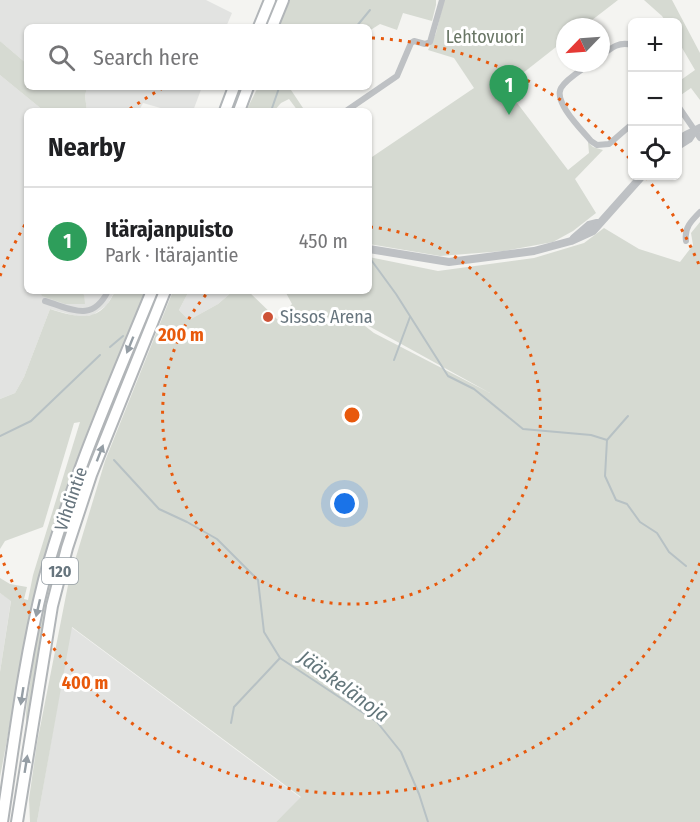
<!DOCTYPE html>
<html lang="en">
<head>
<meta charset="utf-8">
<style>
	body { margin:0; font-family:"Fira Sans Condensed",sans-serif; background:#f2f2f2; color:#202124 }
	.controls { position:absolute; right:18px; top:18px; display:grid; overflow:hidden; border-radius:9px; box-shadow:0 2px 4px #0004 }
	.controls button { width:54px; height:54px; display:grid; place-items:center; padding:0; border:0; border-bottom:2px solid #e0e0e0; background:#fff; color:#202124; font:30px sans-serif }
	.compass { position:absolute; left:556px; top:18px; width:54px; height:54px; border-radius:50%; background:#fff; box-shadow:0 2px 4px #0004; rotate:245deg }
	.you { position:absolute; left:345px; top:504px; width:21px; height:21px; margin:-15px; border:4px solid #fff; border-radius:50%; background:#1a73e8; box-shadow:0 0 0 9px #1a73e833 }
	.badge { display:grid; place-items:center; width:39px; height:39px; border-radius:50%; background:#ce5237; color:#fff; font-size:20px; font-weight:700 }
	.pin { position:absolute; translate:-50% -50px; filter:drop-shadow(0 2px 3px #0008) }
	.pin::after { content:''; position:absolute; top:32px; width:21px; height:18px; background:inherit; clip-path:polygon(0 0,100% 0,50% 100%) }
	.list { margin:0; padding:0; list-style:none }
	h2 { display:flex; justify-content:space-between; align-items:center; height:78px; margin:0; padding:0 24px; font-size:26px }
	h2 small { font-size:20px; font-weight:400; color:#757577 }
	.list li { display:grid; grid-template-columns:39px 1fr auto; gap:18px; align-items:center; box-sizing:border-box; height:108px; padding:0 24px; border-top:2px solid #e0e0e0 }
	.list b { display:block; font-size:22px; white-space:nowrap }
	.list p { margin:0; font-size:20px; white-space:nowrap; color:#757577 }
	.list em { font-size:20px; font-style:normal; color:#757577 }
	.icon { flex:none; width:33px; height:33px; fill:none; stroke:currentColor; stroke-width:2; stroke-linecap:round; stroke-linejoin:round }
	.map { position:relative; flex:none; width:700px; height:822px; overflow:hidden }
	.search { position:absolute; background:#fff; box-shadow:0 2px 4px #0004; left:24px; top:24px; width:348px; height:66px; display:flex; align-items:center; gap:15px; box-sizing:border-box; padding:0 21px; border-radius:9px; color:#757577; font-size:22px }
	.panel { position:absolute; background:#fff; box-shadow:0 2px 4px #0004; left:24px; top:108px; width:348px; height:186px; border-radius:9px }
	.map>svg:first-child { display:block }
	.built { fill:#e2e3e1 }
	.green { fill:#d6dad2; fill-rule:evenodd }
	.lines { fill:none; stroke-linecap:round; stroke-linejoin:round }
	.stream { stroke:#b7c1c4; stroke-width:2 }
	.primary-casing { stroke:#b1b5b8; stroke-width:14 }
	.minor { stroke:#bec1c4; stroke-width:6 }
	.tertiary { stroke:#bec1c4; stroke-width:8 }
	.primary { stroke:#fff; stroke-width:10 }
	.oneway { fill:#959ea5 }
	.ring { fill:none; stroke:#e8590c; stroke-width:3; stroke-dasharray:3 6 }
	.poi-dot { fill:#ce5237; stroke:#fff; stroke-width:2 }
	.labels { text-anchor:middle; dominant-baseline:central; stroke-width:6; stroke-linejoin:round; paint-order:stroke }
	.shield { fill:#fff; stroke:#959ea5; stroke-width:1.5 }
	.shield-label { font-size:16px; font-weight:bold; fill:#67757e }
	.park-label { font-size:18px; fill:#697665; stroke:#fff }
	.poi-label { font-size:18px; fill:#67757e; stroke:#fff; text-anchor:start }
	.street-label { font-size:18px; fill:#67757e; stroke:#fff }
	.water-label { font-size:20px; font-style:italic; fill:#63767b; stroke:#fff }
	.centre { fill:#e8590c; stroke:#fff; stroke-width:3 }
	.ring-label { font-size:18px; text-anchor:middle; font-weight:bold; fill:#e8590c; stroke:#fff; stroke-width:6; stroke-linejoin:round; paint-order:stroke }
</style>
</head>
<body>
<div class="map">
<svg width="700" height="822" viewBox="0 0 700 822">
	<rect width="100%" height="100%" fill="#f4f4f1"/>
	<!-- built -->
	<g class="built">
		<path d="M0,0H206L232,13L226,27H27V64L0,41Z"/>
		<path d="M0,75L44,111H27V291H115L107,305L93,315L80,317L50,309L24,377L15,393L0,399Z"/>
		<path d="M87,87H202L193,111H171L143,103L139,111H87L85,96Z"/>
		<path d="M189,291H233L218,304L189,320L179,310Z"/>
		<path d="M0,593L11,600L0,672Z"/>
		<path d="M71,627L301,798L276,822H37Z"/>
	</g>
	<!-- green -->
	<g class="green">
		<path d="M290,0H436V5L432,21L403,13L397,30L380,24L369,31V27H279Z"/>
		<path d="M444,0H618L583,27H565V40L505,87L568,170L589,153L588,142L593,147L603,150L575,179L596,213L573,231L553,242L504,251L440,256L369,244V159L474,88L454,58L428,50L436,33Z"/>
		<path d="M644,0H672L700,53V100L691,88L678,97V82L695,70L678,41V22H666L662,16Z"/>
		<path d="M0,41L27,64V87H87L85,96L87,111H44L0,75Z"/>
		<path d="M258,87H289L305,111H298L289,99L281,103L274,111H246Z"/>
		<path d="M700,222V822H276L301,797L72,627L37,822H30L29,799L37,743L69,580L105,461L173,291H189L179,310L189,320L218,304L233,291H248L278,320L292,304L285,291H369V257L438,271L534,258L584,243L604,228L639,249L680,262L693,245L691,233ZM356,319L490,393L374,333Z"/>
		<path d="M40,291H80L84,295L85,304H65L42,296Z"/>
		<path d="M115,291H145C107,385 64,478 40,576C23,642 13,711 0,777V672L11,601L0,593V578L10,584L27,587L24,599L28,600L33,575L80,422L74,423L43,527L5,541L0,549V399L15,393L24,377L50,309C79,318 100,324 115,291Z"/>
		<path d="M122,379H124C102,435 77,490 61,547C44,607 36,668 27,728C24,716 28,698 30,684C39,582 83,472 122,379Z"/>
	</g>
	<g class="lines">
		<!-- stream -->
		<g class="stream">
			<path d="M356,27L370,10"/>
			<path d="M271,111L279,88"/>
			<path d="M369,257L396,294L448,376L474,389L523,429L591,435L607,440L605,476L616,500L627,504L640,522L657,533L669,552L686,566"/>
			<path d="M110,347L123,336"/>
			<path d="M394,360L410,317"/>
			<path d="M0,436L31,421L100,355"/>
			<path d="M607,440L628,416"/>
			<path d="M114,460L159,509L187,522L217,539L258,580L264,632L280,658L377,722L401,752L419,794L428,822"/>
			<path d="M231,723L234,707L280,658"/>
		</g>
		<defs>
			<g id="primary">
				<path d="M259,27L270,0"/>
				<path d="M272,27L283,0"/>
				<path d="M225,111L234,87"/>
				<path d="M239,111L248,87"/>
				<path d="M2,822C14,742 24,659 44,580C71,481 113,386 152,291"/>
				<path d="M17,822L52,606L67,548L91,475L165,291"/>
			</g>
		</defs>
		<!-- primary casing -->
		<use href="#primary" class="primary-casing"/>
		<!-- minor -->
		<g class="minor">
			<path d="M601,56C611,48 619,41 632,45"/>
			<path d="M591,63C582,70 567,78 561,88C553,102 582,130 591,141L597,145L609,144L632,124"/>
			<path d="M678,106L700,138"/>
			<path d="M346,111L397,76L411,43L414,41L425,44L430,42L442,0"/>
			<path d="M686,241C684,228 691,221 700,212"/>
			<path d="M45,301C72,309 92,323 108,291"/>
		</g>
		<!-- tertiary -->
		<g class="tertiary">
			<path d="M678,141C684,134 692,133 700,128"/>
			<path d="M678,146L689,139L693,133"/>
			<path d="M574,238L589,225L597,223"/>
			<path d="M369,249L449,262L534,251L571,241L593,231L642,176"/>
		</g>
		<!-- primary -->
		<use href="#primary" class="primary"/>
	</g>
	<!-- one-way arrows -->
	<defs><path id="oneway-solid" d="M-6-.8H1V-3.2L6.5 0L1 3.2V.8H-6Z" transform="scale(1.5)"/></defs>
	<g class="oneway">
		<use href="#oneway-solid" transform="translate(130 345) rotate(112)"/>
		<use href="#oneway-solid" transform="translate(100 453) rotate(-69)"/>
		<use href="#oneway-solid" transform="translate(38 608) rotate(103)"/>
		<use href="#oneway-solid" transform="translate(22 696) rotate(99)"/>
		<use href="#oneway-solid" transform="translate(26 764) rotate(-81)"/>
	</g>
	<!-- distance rings -->
	<g class="ring">
		<path d="M370 227A189 189 0 1 1 209 291"/>
		<path d="M700 563A378 378 0 0 1 0 554M0 276A378 378 0 0 1 26 223M130 109A378 378 0 0 1 163 88M372 38A378 378 0 0 1 631 160M646 177A378 378 0 0 1 700 267"/>
	</g>
	<!-- markers -->
	<circle class="poi-dot" cx="268" cy="317" r="6"/>
	<g class="labels">
		<!-- shield labels -->
		<rect class="shield" x="42" y="558" width="36" height="26" rx="4.5"/>
		<g class="shield-label">
			<text x="60" y="571">120</text>
		</g>
		<!-- park labels -->
		<g class="park-label">
			<text x="485" y="37">Lehtovuori</text>
		</g>
		<!-- poi labels -->
		<g class="poi-label">
			<text x="280" y="317">Sissos Arena</text>
		</g>
		<!-- street labels -->
		<g class="street-label">
			<text transform="translate(71 499) rotate(-71)">Vihdintie</text>
		</g>
		<!-- water labels -->
		<g class="water-label">
			<text transform="translate(344 686) rotate(36)">Jääskelänoja</text>
		</g>
	</g>
	<circle cx="352" cy="415" r="9" class="centre"/>
	<g class="ring-label">
		<text x="181" y="341">200 m</text>
		<text x="85" y="689">400 m</text>
	</g>
</svg>
<div class="controls">
<button>+</button>
<button>−</button>
<button><svg class="icon" aria-label="locate" viewBox="0 0 24 24"><circle cx="12" cy="12" r="6"/><path d="M12 2v4M12 18v4M2 12h4M18 12h4"/></svg></button>
</div>
<svg class="compass" viewBox="-18 -18 36 36"><path d="M0-13l5 13h-10z" fill="#e53935"/><path d="M0 13l5-13h-10z" fill="#757577"/></svg>
<div class="you"></div>
<div class="pin badge" style="left:509px;top:115px;background:#2e9e5b">1</div>
<div class="search"><svg class="icon" aria-label="search" viewBox="0 0 24 24"><circle cx="10" cy="10" r="6"/><path d="M15 15l6 6"/></svg>Search here</div>
<section class="panel">
<h2>Nearby<small></small></h2>
<ul class="list">
<li><span class="badge" style="background:#2e9e5b">1</span><div><b>Itärajanpuisto</b><p>Park · Itärajantie</p></div><em>450 m</em></li>
</ul>
</section>
</div>
</body>
</html>
